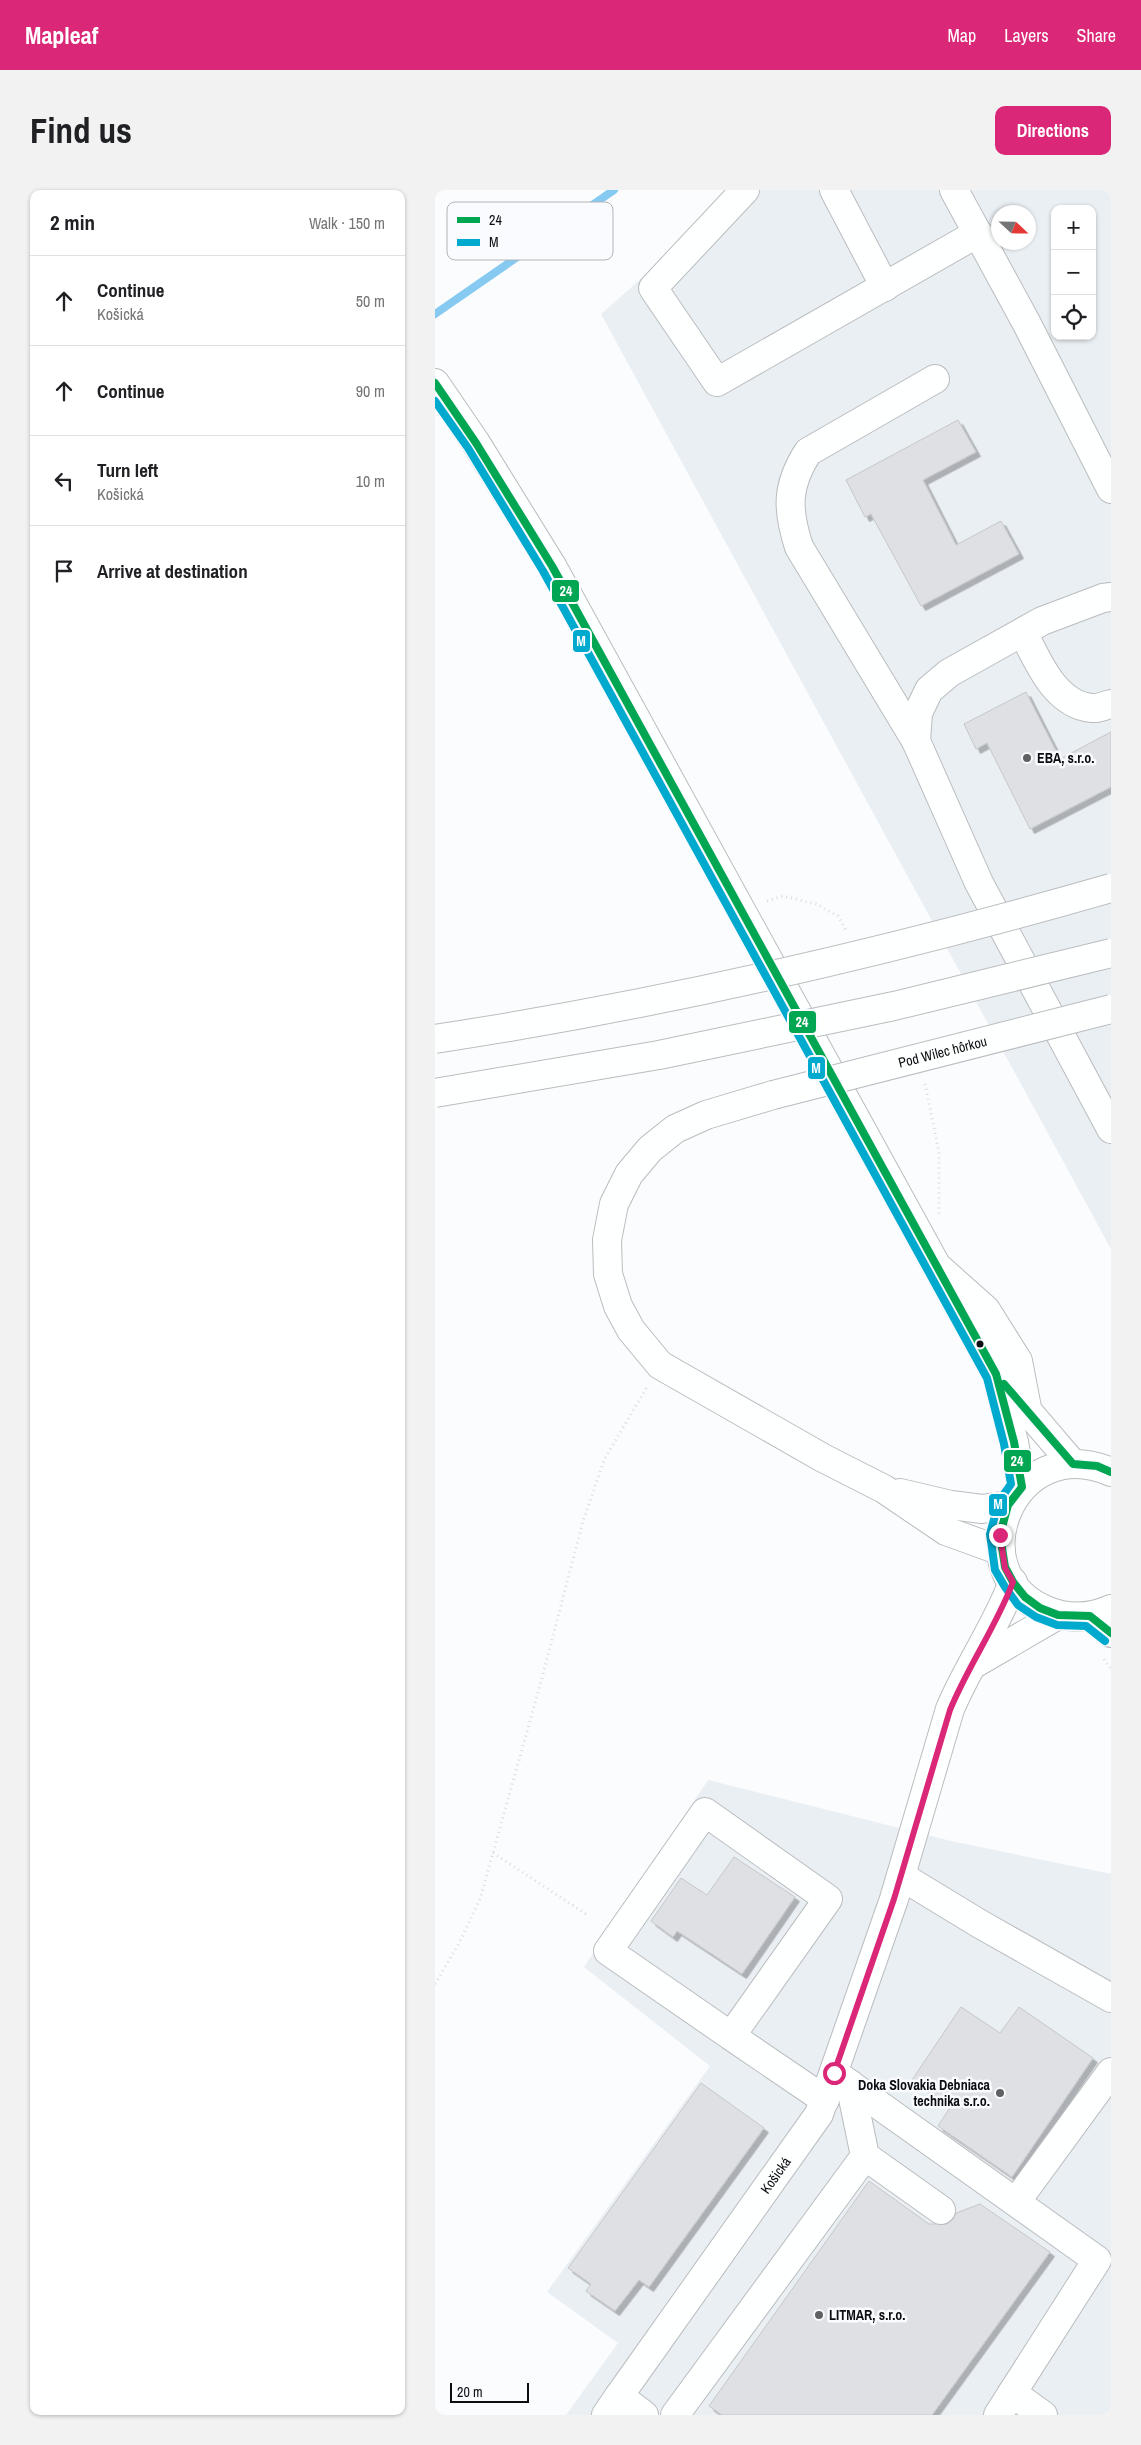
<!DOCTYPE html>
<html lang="en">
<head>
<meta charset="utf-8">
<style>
	body { margin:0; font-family:"Archivo Narrow",sans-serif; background:#f2f2f2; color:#202124 }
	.controls { position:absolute; right:15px; top:15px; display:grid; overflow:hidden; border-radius:10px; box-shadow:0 1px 4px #0004 }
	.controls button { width:45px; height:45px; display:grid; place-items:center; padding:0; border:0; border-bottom:1px solid #e0e0e0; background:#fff; color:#202124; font:25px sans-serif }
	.compass { position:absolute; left:556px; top:15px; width:45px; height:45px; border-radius:50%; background:#fff; box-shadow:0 1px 4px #0004; rotate:112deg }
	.scale { position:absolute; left:15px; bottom:12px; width:79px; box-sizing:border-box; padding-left:5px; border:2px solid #0b0d10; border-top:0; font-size:14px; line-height:18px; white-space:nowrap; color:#0b0d10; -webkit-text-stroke:4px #f9fbff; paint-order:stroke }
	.stop { position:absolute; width:15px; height:15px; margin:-11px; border:4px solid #db2777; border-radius:50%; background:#fff }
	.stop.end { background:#db2777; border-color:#fff; box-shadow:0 1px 5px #0008 }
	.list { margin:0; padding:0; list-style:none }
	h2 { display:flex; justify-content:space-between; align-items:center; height:65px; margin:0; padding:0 20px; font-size:21px }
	h2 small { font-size:16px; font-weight:400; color:#757577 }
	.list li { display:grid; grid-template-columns:32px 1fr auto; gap:15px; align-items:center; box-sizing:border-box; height:90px; padding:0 20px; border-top:1px solid #e0e0e0 }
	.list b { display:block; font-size:19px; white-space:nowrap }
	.list p { margin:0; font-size:16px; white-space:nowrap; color:#757577 }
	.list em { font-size:16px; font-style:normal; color:#757577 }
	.icon { flex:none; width:28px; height:28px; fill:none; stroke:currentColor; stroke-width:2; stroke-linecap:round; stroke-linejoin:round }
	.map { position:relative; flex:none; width:676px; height:2225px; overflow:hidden; border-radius:10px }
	header { display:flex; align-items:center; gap:30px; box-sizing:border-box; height:70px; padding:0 25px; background:#db2777; color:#fff }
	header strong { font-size:24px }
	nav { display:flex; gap:28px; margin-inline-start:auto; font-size:18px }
	.intro { display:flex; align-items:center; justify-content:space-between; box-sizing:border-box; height:120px; padding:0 30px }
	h1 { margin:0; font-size:35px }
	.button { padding:12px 22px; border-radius:10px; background:#db2777; color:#fff; font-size:18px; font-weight:700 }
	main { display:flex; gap:30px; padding:0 30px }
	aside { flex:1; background:#fff; border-radius:10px; box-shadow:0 1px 4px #0004 }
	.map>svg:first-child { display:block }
	.built { fill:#eaeff4; fill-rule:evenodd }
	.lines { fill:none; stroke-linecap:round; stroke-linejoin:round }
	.stream { stroke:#86c9f1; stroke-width:8 }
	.building { fill:#dfe0e3; stroke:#c5c7c9; filter:url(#shadow) }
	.minor-casing { stroke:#babcbf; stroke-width:30 }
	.major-casing { stroke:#babcbf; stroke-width:30 }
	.path { stroke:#dbdcdc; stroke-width:3; stroke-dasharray:1 4; stroke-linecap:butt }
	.minor { stroke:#feffff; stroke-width:28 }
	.major { stroke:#feffff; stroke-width:28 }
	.minor-bridge-casing { stroke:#babcbf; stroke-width:30; stroke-linecap:butt }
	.highway-bridge-casing { stroke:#babcbf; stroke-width:30; stroke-linecap:butt }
	.minor-bridge { stroke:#feffff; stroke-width:28 }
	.highway-bridge { stroke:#feffff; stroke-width:28 }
	.bus-1-casing { stroke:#f9fbff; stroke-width:11 }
	.bus-2-casing { stroke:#f9fbff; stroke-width:11 }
	.bus-1 { stroke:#00a651; stroke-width:8 }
	.bus-2 { stroke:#00a9ce; stroke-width:8 }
	.route { stroke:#db2777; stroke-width:6 }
	.poi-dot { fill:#5f6163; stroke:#f9fbff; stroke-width:2 }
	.bus-dot { fill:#0b0d10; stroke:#f9fbff; stroke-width:2 }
	.labels { text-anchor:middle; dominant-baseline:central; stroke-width:5; stroke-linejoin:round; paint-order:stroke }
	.poi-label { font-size:14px; font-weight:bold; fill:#0b0d10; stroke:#f9fbff; text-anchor:start }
	.street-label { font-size:14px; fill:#0b0d10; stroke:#f9fbff }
	.key { fill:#f9fbff; stroke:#b2b4b7; stroke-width:1 }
	.key-label { font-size:14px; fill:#0b0d10 }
	.line-badge { stroke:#f9fbff; stroke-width:2 }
	.badge-label { font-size:14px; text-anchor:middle; font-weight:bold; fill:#fff }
</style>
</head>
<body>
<header>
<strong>Mapleaf</strong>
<nav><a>Map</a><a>Layers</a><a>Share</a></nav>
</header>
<div class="intro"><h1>Find us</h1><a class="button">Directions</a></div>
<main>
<aside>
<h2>2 min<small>Walk · 150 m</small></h2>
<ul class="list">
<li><svg class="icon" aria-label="ahead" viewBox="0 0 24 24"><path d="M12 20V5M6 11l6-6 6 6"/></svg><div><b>Continue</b><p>Košická</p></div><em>50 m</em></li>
<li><svg class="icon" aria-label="ahead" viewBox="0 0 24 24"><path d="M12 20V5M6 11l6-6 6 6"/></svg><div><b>Continue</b></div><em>90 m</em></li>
<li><svg class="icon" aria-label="left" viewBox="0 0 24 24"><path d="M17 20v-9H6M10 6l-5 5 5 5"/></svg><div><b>Turn left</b><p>Košická</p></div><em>10 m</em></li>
<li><svg class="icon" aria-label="arrive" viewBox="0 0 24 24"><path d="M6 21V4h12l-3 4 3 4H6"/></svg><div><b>Arrive at destination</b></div></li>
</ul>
</aside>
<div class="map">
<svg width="676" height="2225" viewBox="0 0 676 2225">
	<defs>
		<filter id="shadow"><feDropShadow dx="4.5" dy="4.5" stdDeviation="0" flood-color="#0004"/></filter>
	</defs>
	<rect width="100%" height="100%" fill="#fafcfe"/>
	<!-- built -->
	<g class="built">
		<path d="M297,0H676V1059L166,124L285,19ZM620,19H657V146H620ZM564,22H594V52H564Z"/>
		<path d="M273,1590L516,1651L676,1684V2225H131L183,2153L112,2102L275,1876L149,1777Z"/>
	</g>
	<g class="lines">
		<!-- stream -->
		<path class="stream" d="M0,124L179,0"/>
	</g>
	<!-- building -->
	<g class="building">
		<path d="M523,230L541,262L488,290L521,355L566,331L584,364L486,416L436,324L430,327L411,290Z"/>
		<path d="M591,502L625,569L676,542V597L595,639L552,553L541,559L529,534Z"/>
		<path d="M299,1667L360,1707L307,1784L242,1741L238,1747L216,1731L246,1688L272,1705Z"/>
		<path d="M526,1817L565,1843L584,1817L658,1868L577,1987L503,1936L516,1916L477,1890Z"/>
		<path d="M266,1893L329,1938L214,2097L204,2090L180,2121L151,2101L156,2094L133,2078Z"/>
		<path d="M434,1991L494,2034H512L518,2029L521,2023L545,2014L615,2062L497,2225H287L274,2216Z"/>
	</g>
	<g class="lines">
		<defs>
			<g id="minor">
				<path d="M310,0L218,98L282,192L543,43"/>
				<path d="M399,0L450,97"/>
				<path d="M519,0L592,134L676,299"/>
				<path d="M676,407L668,408L607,431L514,483L494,500L483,523L481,551L544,693L676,939"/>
				<path d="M588,442C602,470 620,515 657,518C663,519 670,515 676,514"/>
				<path d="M481,551L364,357C352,320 351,296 373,262L500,189"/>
				<path d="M338,905L271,925L240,939L215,959L194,984L179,1014L172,1050L173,1084L183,1116L196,1140L225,1175L388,1268L449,1299L511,1341L566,1361"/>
				<path d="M505,1079L551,1120L583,1171L593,1223"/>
				<path d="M465,1303L516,1315L547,1319L573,1315"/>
				<path d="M539,1474L623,1425"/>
				<path d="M466,1686L545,1734L676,1808"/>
				<path d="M296,1846L173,1761L270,1622L393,1709L296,1846L390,1910"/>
				<path d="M399,1883L662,2070L563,2225"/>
				<path d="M415,1894L430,1966L506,2020"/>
				<path d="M581,2012L676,1882"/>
				<path d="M577,2203L608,2225"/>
				<path d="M171,2225L184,2206"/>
				<path id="s1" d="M209,2225L184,2206L384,1924L459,1709L515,1519C533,1476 561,1437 578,1392"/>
				<path d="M240,2225L430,1966"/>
			</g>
			<g id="major">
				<path d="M0,193L41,253L117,376L561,1184L638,1274"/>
				<path d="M563,1191L579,1252L587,1297"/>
				<path d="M676,1282C578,1239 519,1384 613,1421C634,1429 656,1428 676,1419"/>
				<path d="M655,1426L676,1443"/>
			</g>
		</defs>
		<!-- minor casing -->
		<use href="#minor" class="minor-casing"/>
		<!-- major casing -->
		<use href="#major" class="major-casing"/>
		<!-- path -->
		<g class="path">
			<path d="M332,711L348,706L381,714L403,726L411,740"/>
			<path d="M490,894L504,962V1024"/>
			<path d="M669,1469L676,1479"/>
			<path d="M58,1663L154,1726"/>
			<path d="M0,1794L23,1755L45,1709L107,1488L148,1331L170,1268L212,1197"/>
		</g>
		<!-- minor -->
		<use href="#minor" class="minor"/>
		<!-- major -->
		<use href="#major" class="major"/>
		<defs>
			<g id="minor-bridge">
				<path id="s2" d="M338,905L676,819"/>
			</g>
			<g id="highway-bridge">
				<path d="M0,849C228,814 454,762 676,698"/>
				<path d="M0,903L224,865L459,816L676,763"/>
			</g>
		</defs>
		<!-- minor-bridge casing -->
		<use href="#minor-bridge" class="minor-bridge-casing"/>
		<!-- highway-bridge casing -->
		<use href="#highway-bridge" class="highway-bridge-casing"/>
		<!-- minor-bridge -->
		<use href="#minor-bridge" class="minor-bridge"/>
		<!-- highway-bridge -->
		<use href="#highway-bridge" class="highway-bridge"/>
		<defs>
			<g id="bus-1">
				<path d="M0,193L41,253L117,376L561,1184L579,1252L587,1297L573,1315L565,1345L570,1377L578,1392L590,1407L605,1418L623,1425L655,1426L676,1443"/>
				<path d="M569,1194L638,1274L662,1276L676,1282"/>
			</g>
			<path id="bus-2" d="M0,211L33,258L108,381L552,1188L569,1254L576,1294L564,1311L555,1344L560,1380L570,1397L583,1415L601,1427L622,1435L651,1436L670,1451"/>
		</defs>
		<!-- bus-1 casing -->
		<use href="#bus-1" class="bus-1-casing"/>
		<!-- bus-2 casing -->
		<use href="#bus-2" class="bus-2-casing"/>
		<!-- bus-1 -->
		<use href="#bus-1" class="bus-1"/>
		<!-- bus-2 -->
		<use href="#bus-2" class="bus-2"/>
	</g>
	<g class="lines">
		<!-- route -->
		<path class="route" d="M399,1883L459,1709L515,1520C533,1476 561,1437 578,1392L570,1378L565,1345"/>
	</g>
	<!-- markers -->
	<g class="poi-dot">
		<circle cx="592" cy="568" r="5"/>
		<circle cx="565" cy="1903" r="5"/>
		<circle cx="384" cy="2125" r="5"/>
	</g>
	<circle class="bus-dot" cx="545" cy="1154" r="4.5"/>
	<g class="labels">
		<!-- poi labels -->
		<g class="poi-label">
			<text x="602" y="568">EBA, s.r.o.</text>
			<text x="555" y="1895" text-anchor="end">Doka Slovakia Debniaca<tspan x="555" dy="16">technika s.r.o.</tspan></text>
			<text x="394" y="2125">LITMAR, s.r.o.</text>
		</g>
		<!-- street labels -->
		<g class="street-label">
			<text stroke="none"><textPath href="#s2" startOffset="175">Pod Wilec hôrkou</textPath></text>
			<text stroke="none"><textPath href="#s1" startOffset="302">Košická</textPath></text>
		</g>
	</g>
	<!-- legend -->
	<rect x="12" y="12" width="166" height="58" rx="8" class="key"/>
	<rect x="22" y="27" width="23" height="6" fill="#00a651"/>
	<rect x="22" y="49" width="23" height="7" fill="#00a9ce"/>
	<g class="key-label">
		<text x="54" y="35">24</text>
		<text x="54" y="57">M</text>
	</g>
	<g class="line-badge">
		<rect x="116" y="389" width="29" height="24" rx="5" fill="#00a651"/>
		<rect x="137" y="439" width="19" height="24" rx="5" fill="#00a9ce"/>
		<rect x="353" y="820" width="29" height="24" rx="5" fill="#00a651"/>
		<rect x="372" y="866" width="19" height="24" rx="5" fill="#00a9ce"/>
		<rect x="568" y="1259" width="29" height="24" rx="5" fill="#00a651"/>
		<rect x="553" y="1303" width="20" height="24" rx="5" fill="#00a9ce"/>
	</g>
	<g class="badge-label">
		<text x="131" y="406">24</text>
		<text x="146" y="456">M</text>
		<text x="367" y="837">24</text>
		<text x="381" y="883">M</text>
		<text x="582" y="1276">24</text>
		<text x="563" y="1319">M</text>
	</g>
</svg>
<div class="controls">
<button>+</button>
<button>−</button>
<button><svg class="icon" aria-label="locate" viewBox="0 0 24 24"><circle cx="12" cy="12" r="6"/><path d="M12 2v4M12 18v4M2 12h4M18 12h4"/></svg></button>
</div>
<svg class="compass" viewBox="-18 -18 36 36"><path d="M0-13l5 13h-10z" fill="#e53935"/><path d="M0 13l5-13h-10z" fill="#757577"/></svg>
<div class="scale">20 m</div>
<div class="stop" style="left:399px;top:1883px"></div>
<div class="stop end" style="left:565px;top:1345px"></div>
</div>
</main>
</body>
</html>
